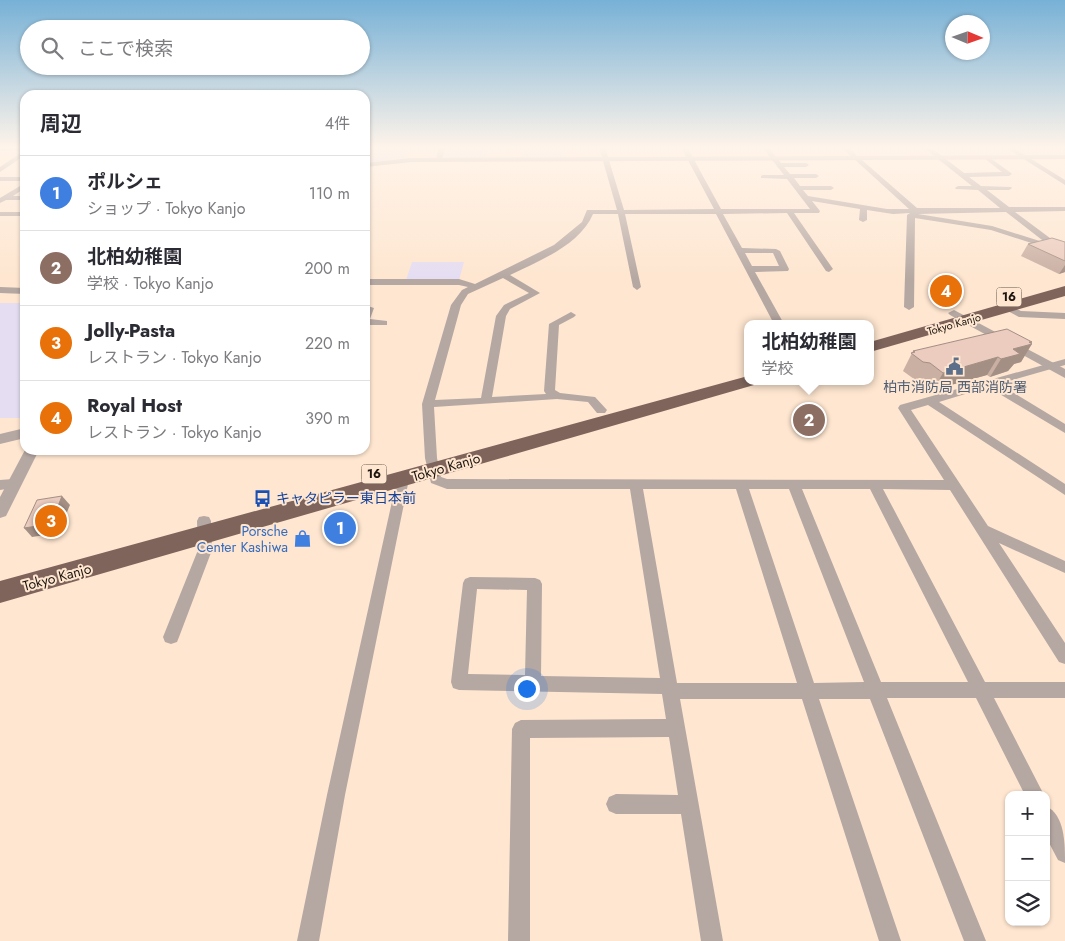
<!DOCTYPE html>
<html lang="ja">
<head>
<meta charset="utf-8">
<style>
	body { margin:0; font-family:Jost,"Noto Sans JP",sans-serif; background:#f7f7f7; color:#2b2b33 }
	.controls { position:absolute; right:15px; bottom:15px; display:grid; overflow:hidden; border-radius:10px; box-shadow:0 1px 4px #0004 }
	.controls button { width:45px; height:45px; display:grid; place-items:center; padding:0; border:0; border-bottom:1px solid #e1e1e2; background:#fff; color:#2b2b33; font:25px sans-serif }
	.compass { position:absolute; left:945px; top:15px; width:45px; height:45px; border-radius:50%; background:#fff; box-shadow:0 1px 4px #0004; rotate:92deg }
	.you { position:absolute; left:526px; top:688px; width:18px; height:18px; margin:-12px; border:4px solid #fff; border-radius:50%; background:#1a73e8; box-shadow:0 0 0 8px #1a73e833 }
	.badge { display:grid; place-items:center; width:32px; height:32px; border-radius:50%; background:#111827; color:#fff; font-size:16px; font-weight:700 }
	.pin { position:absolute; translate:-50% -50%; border:2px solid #fff; box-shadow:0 1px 5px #0006 }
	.popup { position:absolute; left:744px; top:320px; width:130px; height:65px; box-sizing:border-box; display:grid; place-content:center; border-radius:10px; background:#fff; filter:drop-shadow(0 1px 4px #0005); font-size:16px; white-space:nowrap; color:#7c7c81 }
	.popup b { font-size:19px; color:#2b2b33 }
	.popup::after { content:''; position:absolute; left:50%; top:100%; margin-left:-10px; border:10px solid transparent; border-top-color:#fff }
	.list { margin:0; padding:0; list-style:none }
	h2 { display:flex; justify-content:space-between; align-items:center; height:65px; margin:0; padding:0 20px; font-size:21px }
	h2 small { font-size:16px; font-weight:400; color:#7c7c81 }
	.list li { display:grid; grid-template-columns:32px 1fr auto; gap:15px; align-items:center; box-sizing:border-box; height:75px; padding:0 20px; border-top:1px solid #e1e1e2 }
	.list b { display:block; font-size:19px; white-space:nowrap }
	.list p { margin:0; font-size:16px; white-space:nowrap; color:#7c7c81 }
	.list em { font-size:16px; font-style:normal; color:#7c7c81 }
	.icon { flex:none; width:28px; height:28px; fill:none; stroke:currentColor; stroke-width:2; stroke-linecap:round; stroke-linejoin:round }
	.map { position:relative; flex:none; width:1065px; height:941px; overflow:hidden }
	.search { position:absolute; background:#fff; box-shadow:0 1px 4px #0004; left:20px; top:20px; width:350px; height:55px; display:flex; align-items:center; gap:12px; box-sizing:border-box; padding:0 18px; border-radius:28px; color:#7c7c81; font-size:19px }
	.panel { position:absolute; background:#fff; box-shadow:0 1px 4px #0004; left:20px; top:90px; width:350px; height:365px; border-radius:15px }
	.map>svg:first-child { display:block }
	.industrial { fill:#e5ddf2 }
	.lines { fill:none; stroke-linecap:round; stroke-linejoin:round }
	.minor { fill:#b5a7a2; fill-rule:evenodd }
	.tertiary { fill:#b5a7a2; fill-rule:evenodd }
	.trunk { fill:#7e645b; fill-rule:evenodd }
	.wall { fill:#caafa3 }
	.shaded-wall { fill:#a48f85 }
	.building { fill:#ebccbe; stroke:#a48f85 }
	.labels { text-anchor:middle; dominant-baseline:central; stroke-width:4; stroke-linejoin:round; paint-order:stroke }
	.far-street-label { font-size:11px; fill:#1e160e; stroke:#fee6d0 }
	.shield { fill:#fee6d0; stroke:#615448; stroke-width:1 }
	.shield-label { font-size:12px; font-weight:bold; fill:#1e160e }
	.service-label { font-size:14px; fill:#4e5e75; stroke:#fee6d0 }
	.street-label { font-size:14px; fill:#1e160e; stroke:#fee6d0 }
	.transit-label { font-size:14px; fill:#164399; stroke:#fee6d0; text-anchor:start }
	.shop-label { font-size:14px; fill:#366cbe; stroke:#fee6d0; text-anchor:end }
</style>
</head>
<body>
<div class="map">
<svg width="1065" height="941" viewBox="0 0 1065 941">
	<rect width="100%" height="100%" fill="#fee6d0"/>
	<!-- industrial -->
	<g class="industrial">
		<path d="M365,147H410L405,158L365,163Z"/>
		<path d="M444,147H561L562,158H522L523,148H501L500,151H488L486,159L445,158L442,156Z"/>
		<path d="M412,262H464L459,280H406Z"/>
		<rect x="0" y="303" width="25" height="115"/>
	</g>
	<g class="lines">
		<!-- minor -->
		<g class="minor">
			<path d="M0,147H25V150L0,151Z"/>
			<path d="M439,147H445L442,160L439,162L436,160Z"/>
			<path d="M599,147H605L624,210L714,209L681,147H687L721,209H810L787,179L761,178V176L763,175H784L762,147H768L781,163H806L809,165L806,167H784L790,174H816L819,176L816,178H794L800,186H831L834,188L831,190H803L808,196L887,209H909L841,147H847L917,208H1000L978,190L956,189L955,188L958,186H972L923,147H930L964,173L1002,172L984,158L986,155L1011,173L1012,174L1009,176L969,177L981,186L1011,187L1012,188L1009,190H987L1009,207H1065V211L1015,212L1058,244V247L1065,249V254L991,230L915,218L914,307L909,310L904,307L907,215L910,213L893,214L867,210V220L863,222L859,220L860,209L812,201L820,211L819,213H794L833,269L829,272L826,271L787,213L723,214L742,248L776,249L780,251L789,269L788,271L755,272L784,324H774L716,214H625L641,287L637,290L633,287L618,214H593C580,245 539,261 510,275L540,293L510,309L506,316L492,397L546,394L544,391L549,324L571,312L576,315L574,317L559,325L555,390L560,393L595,397L607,410L605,413H597L588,402L557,399L434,407L437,458L441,477L447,479L944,480L898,408L900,405L1065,359V365L999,384L1065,424V433L988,387L939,402L1065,484V495L928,405L911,410L988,526L1065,561V573L999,543L1065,643V664L1059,662L950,490L883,489L985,682H1065V698H994L1044,795H1025L976,698H887L986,941H964L870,699H819L901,941H879L802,699H680L723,941H701L681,814H616L609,811L606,804L609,797L616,794L678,795L669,737L530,738V941H508L512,729L515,723L521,720L666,719L662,694L459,690L453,688L451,682L463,583L465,579L470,577L535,578L540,580L542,584L541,676L660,678L630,489H447L431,483L425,458L422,404L451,305L462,290L468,287L459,285H365V279H459L475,284L554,245L582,222L587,210H617ZM1006,212L1046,243L992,226L918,214ZM745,253H773L779,266H752ZM503,278L529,293L504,305L496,316L481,398L435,400L461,305L468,294ZM643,489H736L797,683H677ZM749,489H789L864,682L814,683ZM802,489H870L968,682H881ZM477,589L527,590L525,675L468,674Z"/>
			<path d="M1005,147H1012L1065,180V185Z"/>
			<path d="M1057,147H1065V150L1058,148Z"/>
			<path d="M25,150V155L0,172V167Z"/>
			<rect x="0" y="177" width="25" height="4"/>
			<path d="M25,183V188L13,196H25V200H6L0,203V198Z"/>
			<rect x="0" y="212" width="25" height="4"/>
			<path d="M0,287L25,288V294L0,293Z"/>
			<path d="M365,305L374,308L370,319L387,321V325H365Z"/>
			<path d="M1009,305L1021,311L1065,313V319L1019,317L1006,310V306Z"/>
			<path d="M403,474L409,479L345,795L319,941H297L327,795L397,479Z"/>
			<path d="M13,479L18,481L19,484L18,487L0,490V480Z"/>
			<path d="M204,516L209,517L211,521L212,550L179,637L177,642L171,644L165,642L163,637L198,550L197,521L199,517Z"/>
			<path d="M1046,806C1065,815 1065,844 1065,863L1058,860L1046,837Z"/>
		</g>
		<!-- tertiary -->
		<g class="tertiary">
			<path d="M1065,155V159L411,162L365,167V163L411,158Z"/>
			<path d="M954,310L1065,369V378L950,315L948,313Z"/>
			<path d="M25,428V438L0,444V434Z"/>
			<path d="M25,450H39L6,516L0,518V497Z"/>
		</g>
		<!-- trunk -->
		<g class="trunk">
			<path d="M1065,286V296L870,352V342Z"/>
			<path d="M748,376V381H757L754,385L0,603V581Z"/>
		</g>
	</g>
	<!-- wall -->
	<g class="wall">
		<path d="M1065,242V272L1059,274L1021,256L1028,244Z"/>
		<path d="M1031,343L1021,362L1014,364L1008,371L990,377L987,375L933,390L920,381L914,379L903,371L913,351Z"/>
	</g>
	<!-- shaded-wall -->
	<g class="shaded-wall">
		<path d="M1065,265V272L1059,274Z"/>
		<path d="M1029,342H1032L1030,345L1032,344L1021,362L1014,364L1008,371L990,377L1001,359L1013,349Z"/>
		<path d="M998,357L987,375L933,390L943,373Z"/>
		<path d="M62,496L70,505L58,533L32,537L24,528Z"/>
	</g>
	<!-- building -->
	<g class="building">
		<path d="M1052,238L1065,242V261L1028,244Z"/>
		<path d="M1007,329L1032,342H1029L1032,344L1013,349L1020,354L1001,359L998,357L943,373L930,363L923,362L911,353L915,352L913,351Z"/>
		<path d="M62,496L51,524L24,528L37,500Z"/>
	</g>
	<!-- sky -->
	<linearGradient id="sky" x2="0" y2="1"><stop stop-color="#77b1d6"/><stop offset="0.53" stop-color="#fff4ea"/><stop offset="1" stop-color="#fff4ea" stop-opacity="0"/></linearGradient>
	<rect width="1065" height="279" fill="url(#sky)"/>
	<!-- icons -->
	<defs>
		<symbol id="civic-bare" viewBox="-9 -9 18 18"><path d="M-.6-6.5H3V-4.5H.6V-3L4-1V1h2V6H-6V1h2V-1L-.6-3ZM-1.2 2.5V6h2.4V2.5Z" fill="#5c6f8a" stroke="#fee6d0" stroke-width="2.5" paint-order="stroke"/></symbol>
		<symbol id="bus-bare" viewBox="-9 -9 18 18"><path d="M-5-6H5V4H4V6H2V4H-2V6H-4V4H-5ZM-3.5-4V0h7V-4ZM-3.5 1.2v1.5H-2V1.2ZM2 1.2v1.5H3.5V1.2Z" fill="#1a4fb4" stroke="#fee6d0" stroke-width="2.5" paint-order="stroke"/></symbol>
		<symbol id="shop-bare" viewBox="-9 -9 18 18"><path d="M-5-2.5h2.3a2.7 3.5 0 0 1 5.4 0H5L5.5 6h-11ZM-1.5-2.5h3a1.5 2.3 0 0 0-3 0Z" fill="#3f7fe0" stroke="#fee6d0" stroke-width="2.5" paint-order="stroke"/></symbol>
	</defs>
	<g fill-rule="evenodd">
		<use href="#civic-bare" x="942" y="354" width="25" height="25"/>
		<use href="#bus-bare" x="250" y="486" width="25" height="25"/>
		<use href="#shop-bare" x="290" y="526" width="25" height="25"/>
	</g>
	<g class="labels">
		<!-- far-street labels -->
		<g class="far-street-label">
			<text transform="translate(954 324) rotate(-16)">Tokyo Kanjo</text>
		</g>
		<!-- shield labels -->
		<g class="shield">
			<rect x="996.5" y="287.5" width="25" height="19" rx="4"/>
			<rect x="361.5" y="464.5" width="25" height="19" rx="4"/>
		</g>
		<g class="shield-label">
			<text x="1009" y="297">16</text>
			<text x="374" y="474">16</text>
		</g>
		<!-- service labels -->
		<g class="service-label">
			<text x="955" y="387">柏市消防局 西部消防署</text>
		</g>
		<!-- street labels -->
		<g class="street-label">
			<text transform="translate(446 467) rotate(-16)">Tokyo Kanjo</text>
			<text transform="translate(57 577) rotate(-15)">Tokyo Kanjo</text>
		</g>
		<!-- transit labels -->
		<g class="transit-label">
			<text x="276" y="498">キャタピラー東日本前</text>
		</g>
		<!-- shop labels -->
		<g class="shop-label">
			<text x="288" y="531">Porsche<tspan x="288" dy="16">Center Kashiwa</tspan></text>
		</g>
	</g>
</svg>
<div class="controls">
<button>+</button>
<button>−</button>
<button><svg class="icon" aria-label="layers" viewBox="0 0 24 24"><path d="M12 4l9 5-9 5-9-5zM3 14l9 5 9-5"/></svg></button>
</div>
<svg class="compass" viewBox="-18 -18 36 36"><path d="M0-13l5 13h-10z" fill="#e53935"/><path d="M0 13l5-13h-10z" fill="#7c7c81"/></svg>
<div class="you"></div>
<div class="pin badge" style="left:340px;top:528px;background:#3f7fe0">1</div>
<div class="pin badge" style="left:809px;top:420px;background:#8d6e63">2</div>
<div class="popup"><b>北柏幼稚園</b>学校</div>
<div class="pin badge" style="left:51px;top:521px;background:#e8710a">3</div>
<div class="pin badge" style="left:946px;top:291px;background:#e8710a">4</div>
<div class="search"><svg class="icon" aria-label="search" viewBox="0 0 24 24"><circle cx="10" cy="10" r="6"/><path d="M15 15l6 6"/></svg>ここで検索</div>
<section class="panel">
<h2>周辺<small>4件</small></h2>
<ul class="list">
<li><span class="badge" style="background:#3f7fe0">1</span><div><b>ポルシェ</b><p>ショップ · Tokyo Kanjo</p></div><em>110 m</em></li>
<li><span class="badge" style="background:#8d6e63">2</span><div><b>北柏幼稚園</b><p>学校 · Tokyo Kanjo</p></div><em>200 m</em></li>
<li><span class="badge" style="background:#e8710a">3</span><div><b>Jolly-Pasta</b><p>レストラン · Tokyo Kanjo</p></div><em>220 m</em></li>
<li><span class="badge" style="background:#e8710a">4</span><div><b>Royal Host</b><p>レストラン · Tokyo Kanjo</p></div><em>390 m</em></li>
</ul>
</section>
</div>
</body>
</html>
